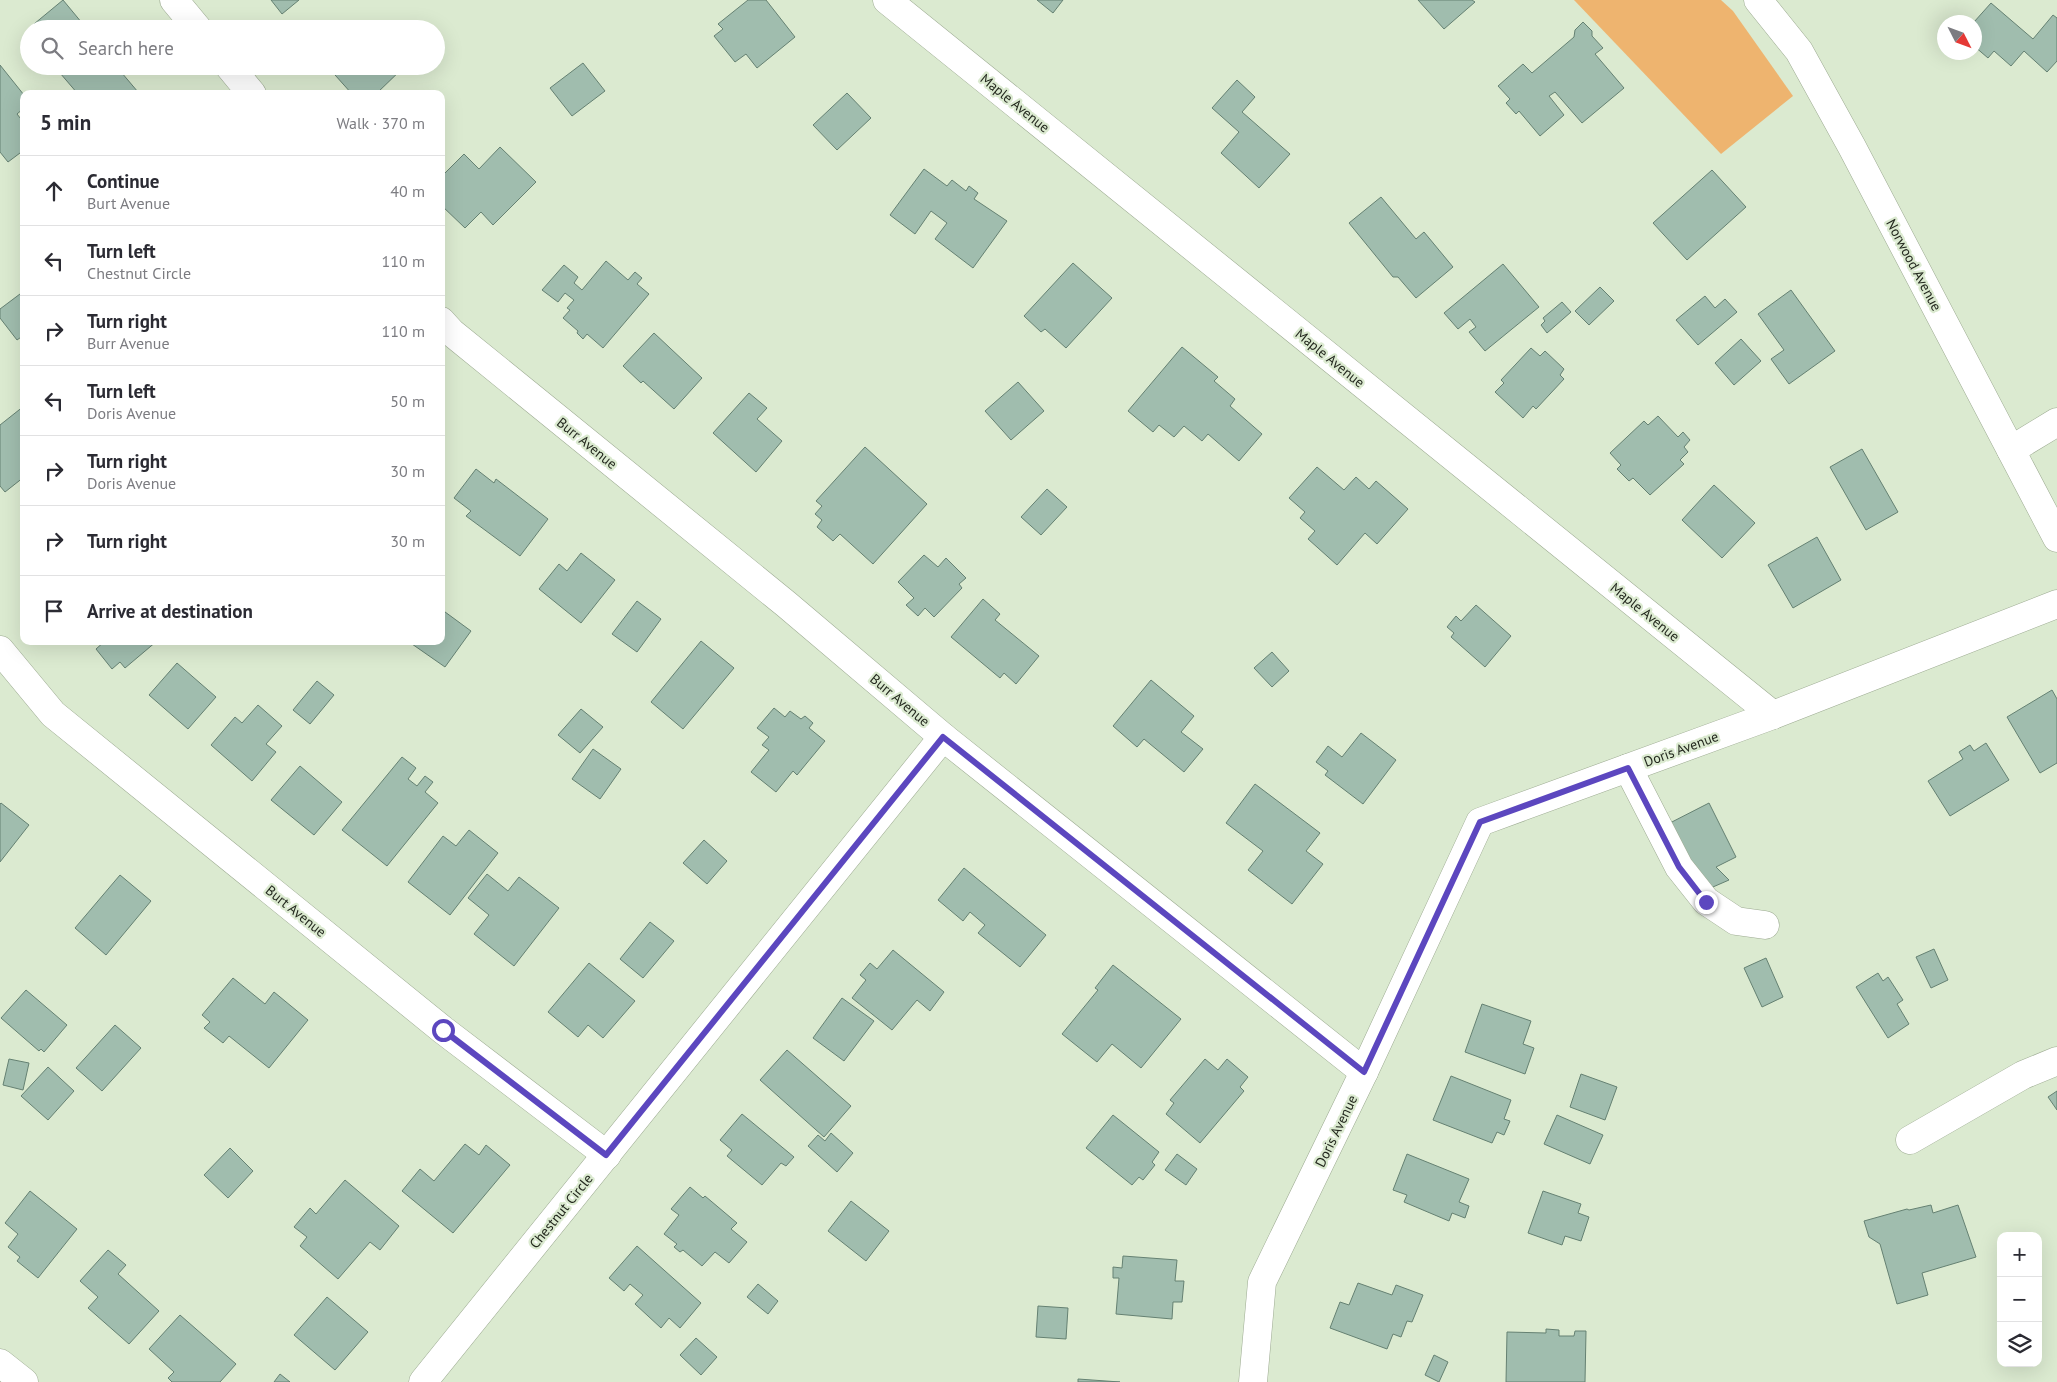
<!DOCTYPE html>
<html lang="en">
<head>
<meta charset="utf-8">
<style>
	body { margin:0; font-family:"PT Sans",sans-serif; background:#f2f2f3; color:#2b2b33 }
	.controls { position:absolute; right:15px; bottom:15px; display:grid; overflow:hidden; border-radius:10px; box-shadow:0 5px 20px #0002 }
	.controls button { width:45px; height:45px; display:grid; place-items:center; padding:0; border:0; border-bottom:1px solid #e1e1e2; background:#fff; color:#2b2b33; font:25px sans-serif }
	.compass { position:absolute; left:1937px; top:15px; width:45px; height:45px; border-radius:50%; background:#fff; box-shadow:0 5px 20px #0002; rotate:132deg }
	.stop { position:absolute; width:15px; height:15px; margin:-11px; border:4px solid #5c47bf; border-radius:50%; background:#fff }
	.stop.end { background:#5c47bf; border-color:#fff; box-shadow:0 1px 5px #0008 }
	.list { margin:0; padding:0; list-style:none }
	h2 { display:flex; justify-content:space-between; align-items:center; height:65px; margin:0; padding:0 20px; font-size:21px }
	h2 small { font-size:16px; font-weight:400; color:#7c7c81 }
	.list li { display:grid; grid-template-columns:32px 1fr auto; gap:15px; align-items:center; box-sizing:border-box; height:70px; padding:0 20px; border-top:1px solid #e1e1e2 }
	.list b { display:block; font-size:19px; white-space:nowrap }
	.list p { margin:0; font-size:16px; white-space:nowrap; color:#7c7c81 }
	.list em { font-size:16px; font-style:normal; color:#7c7c81 }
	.icon { flex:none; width:28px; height:28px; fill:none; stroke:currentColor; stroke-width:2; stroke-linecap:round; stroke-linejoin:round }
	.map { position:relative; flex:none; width:2057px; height:1382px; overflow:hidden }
	.search { position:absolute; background:#fff; box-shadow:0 5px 20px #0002; left:20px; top:20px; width:425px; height:55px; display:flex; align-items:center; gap:12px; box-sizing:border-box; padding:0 18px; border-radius:28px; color:#7c7c81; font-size:19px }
	.panel { position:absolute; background:#fff; box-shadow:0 5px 20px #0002; left:20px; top:90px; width:425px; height:555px; border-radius:10px }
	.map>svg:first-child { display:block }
	.green { fill:#eeb46f }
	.building { fill:#a0bdae; stroke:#658172 }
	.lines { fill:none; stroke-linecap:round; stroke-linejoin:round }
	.minor-casing { stroke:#9caa91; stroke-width:29 }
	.minor { stroke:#fff; stroke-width:28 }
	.route { stroke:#5c47bf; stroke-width:6 }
	.labels { text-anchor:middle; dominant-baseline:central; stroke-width:4.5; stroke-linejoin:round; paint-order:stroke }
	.street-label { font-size:14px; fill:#23281e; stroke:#dbead0 }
</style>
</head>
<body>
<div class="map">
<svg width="2057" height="1382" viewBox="0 0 2057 1382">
	<rect width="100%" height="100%" fill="#dbead0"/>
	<!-- green -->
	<path class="green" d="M1574,0H1721L1733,11L1793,96L1721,154Z"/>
	<!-- building -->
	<g class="building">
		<path d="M63,0L87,29H39L34,24Z"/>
		<path d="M271,0H299L282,14Z"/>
		<path d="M748,0H766L795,37L757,68L746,54L735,62L714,36L723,29L718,24Z"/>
		<path d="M1037,0H1063L1053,13Z"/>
		<path d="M1418,0H1472L1475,2L1444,29Z"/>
		<path d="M1991,3L2033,39L2053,15L2057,18V61L2047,72L2024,51L2011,66L1994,51L1988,58L1974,46V22Z"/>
		<path d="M1583,22L1592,31V36L1603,48L1595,54L1624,88L1582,123L1555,92L1549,96L1564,115L1540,136L1519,111L1516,114L1506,103L1510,99L1498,86L1523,64L1532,73L1574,37L1575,30Z"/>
		<path d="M583,63L605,91L572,116L550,88Z"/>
		<path d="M0,65L24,95V108L17,114L24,123V150L8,162L0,152Z"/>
		<path d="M54,66H116L138,92L137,94H78Z"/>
		<path d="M327,66H405L376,94H352Z"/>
		<path d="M1237,80L1255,97L1242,112L1290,154L1259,188L1221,153L1239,132L1212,108Z"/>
		<path d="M847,93L871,118L837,150L813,125Z"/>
		<path d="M500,147L536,182L493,225L481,212L465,228L441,205V177L464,154L479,169Z"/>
		<path d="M924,169L947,186L952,180L966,191L969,186L978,193L974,199L1007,221L973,268L935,239L947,223L931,211L915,234L890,215Z"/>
		<path d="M1712,170L1746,207L1687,260L1653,223Z"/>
		<path d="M1381,197L1416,239L1424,232L1453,267L1416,298L1398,277H1393L1349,223Z"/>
		<path d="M606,261L628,280L635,272L642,278L637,284L649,294L603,348L587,334L583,339L577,333L578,331L563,318L570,310L567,308L574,300L565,293L558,302L542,290L564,265L578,277L574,283L582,290Z"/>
		<path d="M1073,263L1112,298L1066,348L1045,329L1041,332L1024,316Z"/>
		<path d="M1503,264L1539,307L1485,351L1469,332L1476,327L1470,319L1458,329L1444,313Z"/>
		<path d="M1600,287L1614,301L1589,325L1575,311Z"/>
		<path d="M1791,290L1835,351L1789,384L1771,359L1784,350L1758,314Z"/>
		<path d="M24,291V335L17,340L0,318V309Z"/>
		<path d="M1705,296L1715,308L1725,299L1737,312L1698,345L1676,320Z"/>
		<path d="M1562,302L1571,312L1547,333L1541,325L1545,321L1543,318Z"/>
		<path d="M654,333L702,378L674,409L643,381L641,383L623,366Z"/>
		<path d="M1741,339L1761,361L1734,385L1715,363Z"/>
		<path d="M1182,347L1218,377L1214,381L1235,399L1230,406L1262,434L1239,461L1208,434L1202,441L1184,426L1174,437L1159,425L1153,432L1128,411Z"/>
		<path d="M1531,348L1540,356L1545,351L1564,369L1560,375L1564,379L1536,409L1533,406L1523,418L1495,392L1504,383L1501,380Z"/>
		<path d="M1018,382L1044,411L1011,440L985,411Z"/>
		<path d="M749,393L767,408L757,419L782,441L756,472L713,433Z"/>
		<path d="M24,406V477L5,492L0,486V425Z"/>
		<path d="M1658,416L1678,437L1683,432L1690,440L1684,447L1688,452L1680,460L1684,464L1650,495L1633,478L1629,481L1617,469L1621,465L1610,453L1644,421L1648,425Z"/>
		<path d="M865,447L927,504L873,564L840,534L833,541L817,527L822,520L815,514L822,506L816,501Z"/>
		<path d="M1862,449L1898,512L1866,530L1830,467Z"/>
		<path d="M1317,467L1344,490L1356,477L1369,489L1376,481L1408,509L1377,544L1365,533L1337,565L1308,539L1315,531L1300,518L1305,512L1289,498Z"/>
		<path d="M476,469L494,483L496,479L548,519L520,556L466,516L471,511L454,498Z"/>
		<path d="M1714,485L1755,523L1722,558L1682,520Z"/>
		<path d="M1047,489L1067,507L1041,535L1021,517Z"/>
		<path d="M1817,537L1841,580L1793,608L1768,565Z"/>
		<path d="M581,553L615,580L581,623L539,589L559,564L567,571Z"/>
		<path d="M924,555L938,567L946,558L966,578L959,584L962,588L934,617L925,608L918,616L906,605L914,598L898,582Z"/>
		<path d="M983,599L1000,614L995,620L1039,656L1016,684L1004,673L1000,678L951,637Z"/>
		<path d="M637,601L661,619L637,652L612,634Z"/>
		<path d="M1476,605L1511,636L1485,667L1451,637L1454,633L1447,627L1456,616L1461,621Z"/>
		<path d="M441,609L471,631L445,667L412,644L414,641H441Z"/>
		<path d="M105,641H157L125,668L120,662L112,669L96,649Z"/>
		<path d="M701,641L734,668L683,729L651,702Z"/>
		<path d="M1272,652L1289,671L1272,687L1254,668Z"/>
		<path d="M177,663L216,697L188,729L149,695Z"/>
		<path d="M1151,680L1194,716L1181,732L1203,749L1184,772L1144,739L1137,747L1113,726Z"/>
		<path d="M317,681L334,695L310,724L293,710Z"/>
		<path d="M2052,690L2057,699V763L2040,773L2007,717Z"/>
		<path d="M258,705L282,726L266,744L276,752L252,781L211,745L235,717L242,723Z"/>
		<path d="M774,708L785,717L790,711L801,719L805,716L813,723L809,728L825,741L797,775L793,771L776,792L751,772L769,750L762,745L769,737L757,728Z"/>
		<path d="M581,709L603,727L580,753L558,735Z"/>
		<path d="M1361,733L1396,760L1363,804L1325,775L1328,771L1316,762L1328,746L1342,757Z"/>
		<path d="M1986,743L2009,780L1950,816L1928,781L1963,759L1959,752L1970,745L1974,751Z"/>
		<path d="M593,749L621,769L600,799L572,779Z"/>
		<path d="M402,757L416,768L408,779L417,786L425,776L433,782L425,792L438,803L387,866L342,830Z"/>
		<path d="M300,766L342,802L314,835L271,800Z"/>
		<path d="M1255,784L1320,833L1306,851L1323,864L1292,904L1248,870L1263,851L1226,823Z"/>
		<path d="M1,803L29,825L0,862V804Z"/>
		<path d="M1709,803L1736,857L1716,867L1729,880L1706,890L1666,825Z"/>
		<path d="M469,830L498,853L450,915L408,882L443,836L456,846Z"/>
		<path d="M704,840L727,861L707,884L683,863Z"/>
		<path d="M964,868L1046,935L1020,967L978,933L985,925L970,912L963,921L938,900Z"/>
		<path d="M487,874L508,891L519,877L559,908L514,966L474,934L489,915L468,898Z"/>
		<path d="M120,875L151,901L106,955L75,928Z"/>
		<path d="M650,922L674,941L643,978L620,959Z"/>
		<path d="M1934,949L1948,980L1931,988L1916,957Z"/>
		<path d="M893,950L944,992L930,1011L917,1000L892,1030L852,998L866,980L860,975L870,963L877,969Z"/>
		<path d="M1766,958L1783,997L1762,1007L1744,968Z"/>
		<path d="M589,963L635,1001L603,1038L588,1025L578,1037L548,1012Z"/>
		<path d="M1113,965L1181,1019L1141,1068L1112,1044L1097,1062L1062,1034L1098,990L1095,988Z"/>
		<path d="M1878,973L1883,981L1888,977L1903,1000L1897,1004L1909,1024L1888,1038L1856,987Z"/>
		<path d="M233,978L265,1004L274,992L308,1020L269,1068L229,1036L223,1043L204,1028L210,1022L202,1015Z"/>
		<path d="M26,990L67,1025L44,1052L41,1049L39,1051L1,1018Z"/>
		<path d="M842,998L874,1021L844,1061L813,1038Z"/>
		<path d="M1482,1004L1531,1021L1523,1044L1534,1048L1525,1074L1465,1052Z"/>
		<path d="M115,1025L141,1048L102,1091L76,1068Z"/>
		<path d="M787,1050L851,1106L824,1137L760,1080Z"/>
		<path d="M9,1059L29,1063L23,1090L3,1085Z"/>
		<path d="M1205,1059L1218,1070L1227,1059L1248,1077L1240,1087L1244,1091L1200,1143L1166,1114L1174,1103L1170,1100Z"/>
		<path d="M48,1067L74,1091L48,1120L21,1096Z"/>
		<path d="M1581,1074L1617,1087L1605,1120L1570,1107Z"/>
		<path d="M1451,1076L1511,1100L1504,1119L1510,1121L1504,1135L1497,1132L1492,1143L1433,1120Z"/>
		<path d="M2057,1091V1110L2048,1097Z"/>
		<path d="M742,1114L794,1157L786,1166L781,1163L762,1185L727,1156L732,1150L720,1140Z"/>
		<path d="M1113,1115L1159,1152L1152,1162L1155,1165L1143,1180L1139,1177L1132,1185L1086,1148Z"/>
		<path d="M1557,1115L1603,1135L1590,1164L1544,1144Z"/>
		<path d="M831,1133L853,1153L837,1172L808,1146L818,1135L825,1141Z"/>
		<path d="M465,1144L479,1155L486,1145L510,1165L453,1233L402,1191L420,1169L434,1181Z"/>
		<path d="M230,1148L253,1171L228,1198L204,1175Z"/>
		<path d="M1177,1154L1197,1169L1186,1185L1165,1170Z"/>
		<path d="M1407,1154L1469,1179L1459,1202L1469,1206L1465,1218L1452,1213L1449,1221L1404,1202L1407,1195L1393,1190Z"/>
		<path d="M345,1180L399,1226L380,1250L370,1242L338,1279L300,1246L307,1237L294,1227L310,1208L316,1214Z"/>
		<path d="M690,1187L703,1198L705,1196L737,1223L731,1229L747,1242L729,1263L715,1252L702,1266L683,1250L680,1252L674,1247L677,1244L664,1234L679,1215L671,1209Z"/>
		<path d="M30,1191L77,1229L38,1278L17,1261L20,1257L8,1247L18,1234L5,1223Z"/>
		<path d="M1543,1191L1581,1204L1578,1213L1589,1217L1581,1241L1565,1236L1562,1245L1528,1233Z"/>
		<path d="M851,1201L889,1231L866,1261L828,1231Z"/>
		<path d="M1931,1205L1933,1213L1958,1205L1976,1257L1922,1273L1928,1295L1897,1304L1880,1244L1869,1237L1864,1221L1907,1209L1909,1210Z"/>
		<path d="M637,1246L701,1303L680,1328L669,1318L661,1328L635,1304L643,1295L630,1284L624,1291L609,1278Z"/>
		<path d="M108,1250L126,1265L118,1274L159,1311L129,1344L88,1308L98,1297L80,1281Z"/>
		<path d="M1123,1256L1177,1260L1175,1281H1184L1182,1302H1173L1172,1319L1116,1314L1119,1278H1113V1267L1122,1268Z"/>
		<path d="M1358,1283L1392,1295L1396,1285L1423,1295L1412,1322L1407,1321L1401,1337L1393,1334L1387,1349L1330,1328L1340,1302L1349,1305Z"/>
		<path d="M758,1284L778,1301L768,1314L747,1297Z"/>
		<path d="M327,1297L368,1332L335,1370L294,1335Z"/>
		<path d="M1038,1306L1068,1308L1066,1339L1036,1337Z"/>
		<path d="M180,1315L236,1364L220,1382H172L168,1378L174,1372L149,1349Z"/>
		<path d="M1546,1329L1559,1330V1336H1574L1575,1331H1586L1585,1382H1506L1507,1332L1546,1333Z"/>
		<path d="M696,1338L717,1357L701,1375L680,1355Z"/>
		<path d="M1434,1355L1448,1362L1439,1382L1425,1375Z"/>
		<path d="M280,1374L290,1382H274Z"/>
		<path d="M1078,1379L1120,1382H1078Z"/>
	</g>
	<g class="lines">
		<defs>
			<g id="minor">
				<path d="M174,0L198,29"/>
				<path d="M887,0L1773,715"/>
				<path d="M1758,0L1799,51L1852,147L2057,538"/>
				<path d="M229,66L252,94"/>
				<path d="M441,321L451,332L786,604L943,737L1364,1072"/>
				<path d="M2011,450L2057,422"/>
				<path d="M0,650L53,714L443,1030L607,1155"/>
				<path d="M1628,768L1679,867L1706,901L1736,921L1765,925"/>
				<path d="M1910,1140L2023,1075L2057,1061"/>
				<path d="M0,1363L24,1382"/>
				<path d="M423,1382L943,737"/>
				<path d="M1253,1382L1262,1282L1364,1072L1480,822L1773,715L2057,604"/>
			</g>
		</defs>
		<!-- minor casing -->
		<use href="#minor" class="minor-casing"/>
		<!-- minor -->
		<use href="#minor" class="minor"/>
	</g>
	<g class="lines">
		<!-- route -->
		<path class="route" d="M443,1030L606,1155L943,737L1364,1072L1480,822L1628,768L1679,867L1706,902"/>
	</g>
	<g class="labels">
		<!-- street labels -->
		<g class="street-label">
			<text transform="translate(1015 103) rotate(39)">Maple Avenue</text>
			<text transform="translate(1914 265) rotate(62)">Norwood Avenue</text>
			<text transform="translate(1330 358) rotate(39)">Maple Avenue</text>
			<text transform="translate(587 443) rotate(39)">Burr Avenue</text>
			<text transform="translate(1645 612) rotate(39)">Maple Avenue</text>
			<text transform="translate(900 700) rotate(40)">Burr Avenue</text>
			<text transform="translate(1681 749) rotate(-20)">Doris Avenue</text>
			<text transform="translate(296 911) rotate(39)">Burt Avenue</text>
			<text transform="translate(1336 1131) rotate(-64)">Doris Avenue</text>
			<text transform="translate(561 1211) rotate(-51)">Chestnut Circle</text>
		</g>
	</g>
</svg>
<div class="controls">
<button>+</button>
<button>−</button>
<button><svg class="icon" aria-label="layers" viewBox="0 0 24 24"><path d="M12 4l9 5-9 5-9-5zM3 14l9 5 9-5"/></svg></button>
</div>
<svg class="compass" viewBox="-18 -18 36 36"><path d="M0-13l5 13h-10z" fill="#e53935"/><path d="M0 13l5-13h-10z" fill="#7c7c81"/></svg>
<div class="stop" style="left:443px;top:1030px"></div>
<div class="stop end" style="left:1706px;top:902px"></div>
<div class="search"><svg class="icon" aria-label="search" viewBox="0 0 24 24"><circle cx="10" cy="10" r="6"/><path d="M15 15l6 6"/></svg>Search here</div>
<section class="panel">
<h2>5 min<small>Walk · 370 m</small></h2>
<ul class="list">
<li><svg class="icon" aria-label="ahead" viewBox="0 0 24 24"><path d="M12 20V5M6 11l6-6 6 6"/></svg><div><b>Continue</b><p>Burt Avenue</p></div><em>40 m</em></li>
<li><svg class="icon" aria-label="left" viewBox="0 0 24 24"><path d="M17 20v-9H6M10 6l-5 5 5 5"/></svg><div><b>Turn left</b><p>Chestnut Circle</p></div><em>110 m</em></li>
<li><svg class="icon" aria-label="right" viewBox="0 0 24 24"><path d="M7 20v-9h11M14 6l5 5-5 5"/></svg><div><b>Turn right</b><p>Burr Avenue</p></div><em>110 m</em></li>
<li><svg class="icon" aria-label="left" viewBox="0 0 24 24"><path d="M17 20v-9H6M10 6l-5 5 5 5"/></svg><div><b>Turn left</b><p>Doris Avenue</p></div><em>50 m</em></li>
<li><svg class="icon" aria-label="right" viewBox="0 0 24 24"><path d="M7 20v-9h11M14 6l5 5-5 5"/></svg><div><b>Turn right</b><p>Doris Avenue</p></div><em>30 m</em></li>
<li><svg class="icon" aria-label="right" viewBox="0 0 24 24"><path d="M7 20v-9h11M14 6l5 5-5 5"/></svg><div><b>Turn right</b></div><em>30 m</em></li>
<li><svg class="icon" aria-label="arrive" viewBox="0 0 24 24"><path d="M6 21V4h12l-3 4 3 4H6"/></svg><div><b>Arrive at destination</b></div></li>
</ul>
</section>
</div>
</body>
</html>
